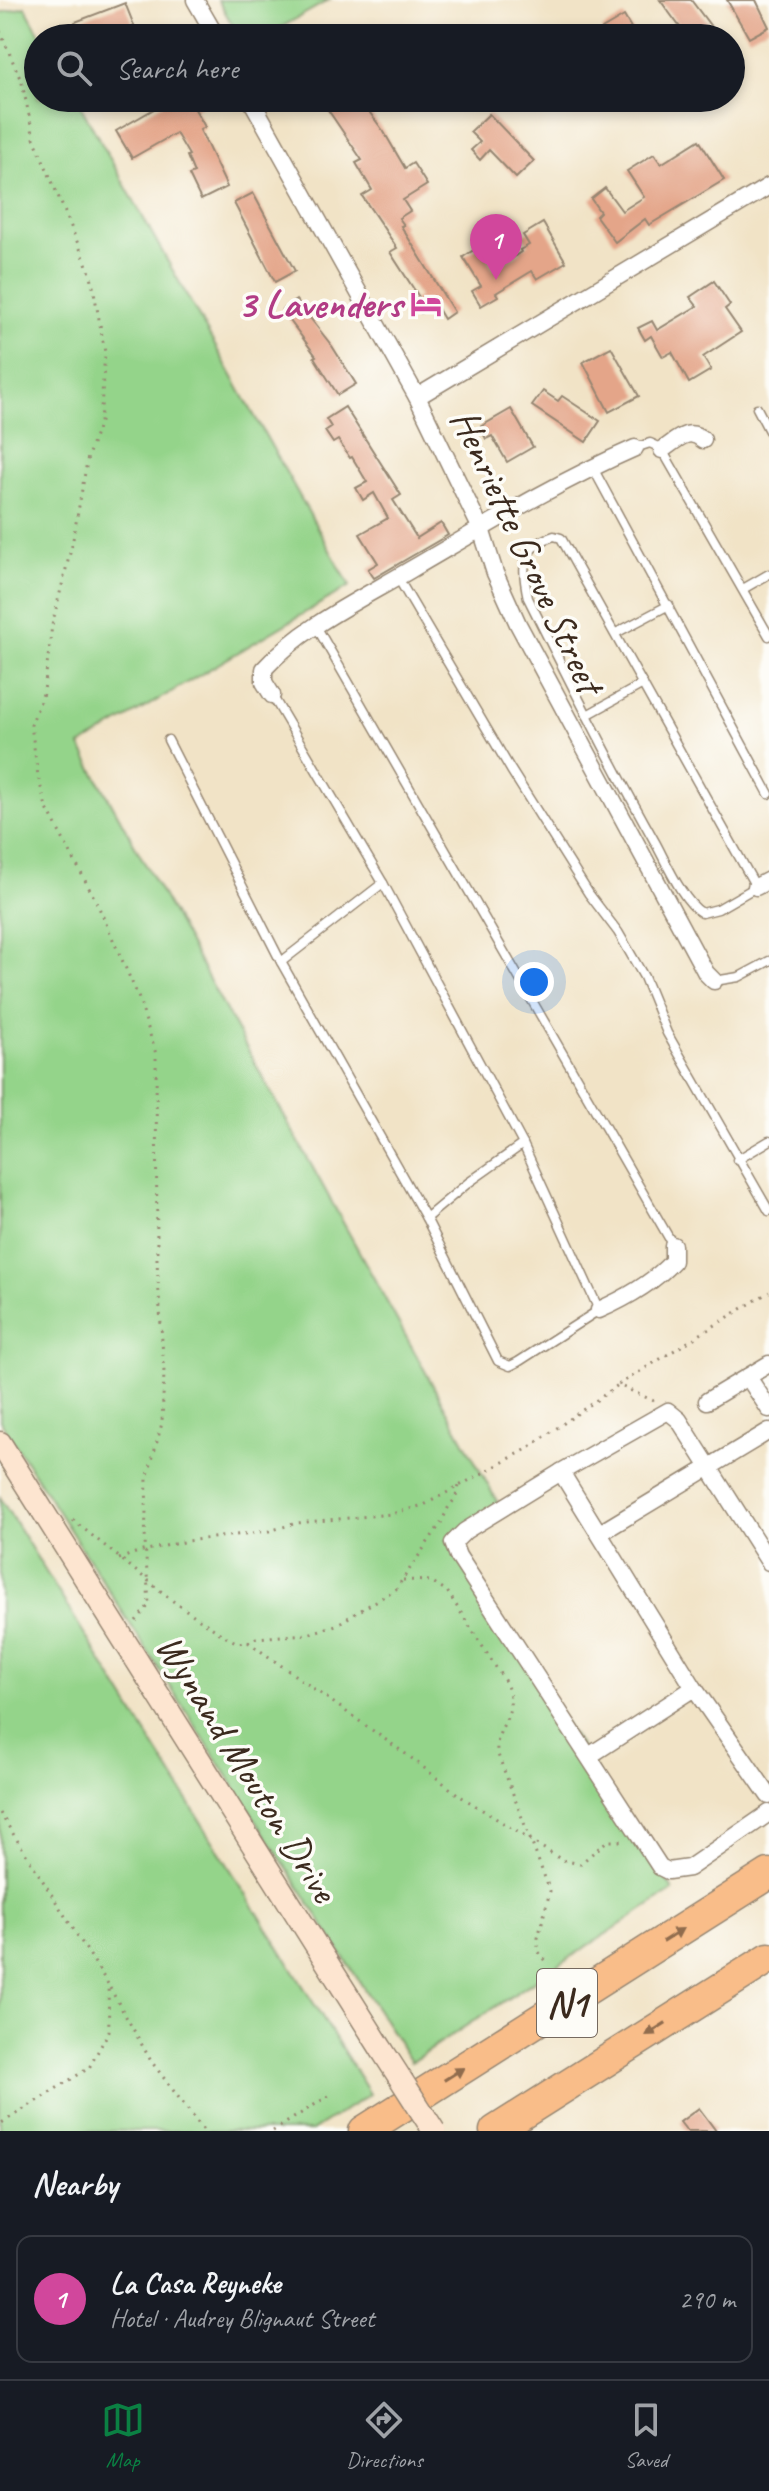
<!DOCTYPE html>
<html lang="en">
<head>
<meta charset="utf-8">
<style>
	body { margin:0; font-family:Caveat,sans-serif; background:#242831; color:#f1f3f6 }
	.you { position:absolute; left:534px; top:982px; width:28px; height:28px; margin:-20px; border:6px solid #fff; border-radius:50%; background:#1a73e8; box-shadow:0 0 0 12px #1a73e833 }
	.badge { display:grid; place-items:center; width:52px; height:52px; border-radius:50%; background:#0b8043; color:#fff; font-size:26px; font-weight:700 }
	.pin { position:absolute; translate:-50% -66px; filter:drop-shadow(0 2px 4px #0008) }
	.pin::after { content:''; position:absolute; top:42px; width:28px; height:24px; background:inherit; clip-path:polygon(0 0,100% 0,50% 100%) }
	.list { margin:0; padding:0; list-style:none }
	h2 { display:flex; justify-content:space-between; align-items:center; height:104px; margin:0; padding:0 32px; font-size:34px }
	h2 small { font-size:26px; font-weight:400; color:#9ea1a6 }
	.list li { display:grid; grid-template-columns:52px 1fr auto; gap:24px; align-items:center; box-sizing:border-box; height:128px; margin:0 16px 16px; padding:0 16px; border:2px solid #363941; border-radius:16px }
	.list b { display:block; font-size:30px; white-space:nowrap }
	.list p { margin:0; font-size:26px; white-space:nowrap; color:#9ea1a6 }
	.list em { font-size:26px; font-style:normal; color:#9ea1a6 }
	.icon { flex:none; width:44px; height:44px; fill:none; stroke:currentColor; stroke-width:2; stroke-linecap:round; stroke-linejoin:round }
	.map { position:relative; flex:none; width:769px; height:2131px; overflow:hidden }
	.search { position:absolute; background:#171b24; box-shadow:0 4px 12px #0003; left:24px; right:24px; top:24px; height:88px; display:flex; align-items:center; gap:20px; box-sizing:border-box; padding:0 28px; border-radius:44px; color:#9ea1a6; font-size:30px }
	.sheet { height:248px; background:#171b24 }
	nav { display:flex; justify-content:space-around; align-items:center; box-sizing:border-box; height:112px; border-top:2px solid #363941; background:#171b24; font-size:22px; color:#9ea1a6 }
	nav a { display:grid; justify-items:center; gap:4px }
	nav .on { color:#0b8043 }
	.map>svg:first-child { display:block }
	.green { fill:#94d48a; stroke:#687f54; stroke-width:2 }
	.building { fill:#e4a589 }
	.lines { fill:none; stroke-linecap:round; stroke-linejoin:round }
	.lane-casing { stroke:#968672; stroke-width:11 }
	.street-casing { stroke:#968672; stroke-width:19 }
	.secondary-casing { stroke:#968672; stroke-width:25 }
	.highway-casing { stroke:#968672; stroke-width:33 }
	.path { stroke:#968672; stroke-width:3; stroke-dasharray:2 6; stroke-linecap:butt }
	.lane { stroke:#fff; stroke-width:8 }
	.street { stroke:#fff; stroke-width:16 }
	.secondary { stroke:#fde5d0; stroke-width:22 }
	.highway { stroke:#f9bd89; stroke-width:30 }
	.secondary-bridge-casing { stroke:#968672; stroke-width:25; stroke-linecap:butt }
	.secondary-bridge { stroke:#fde5d0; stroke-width:22 }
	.oneway { fill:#906c4e }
	.labels { text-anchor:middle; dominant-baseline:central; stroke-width:7; stroke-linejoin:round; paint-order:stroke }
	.shield { fill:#fdfcf7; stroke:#75695f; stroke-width:2 }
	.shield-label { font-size:38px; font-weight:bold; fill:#3b2a1e }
	.hotel-label { font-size:40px; font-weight:bold; fill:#b23c85; stroke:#fdfcf7; text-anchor:end }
	.street-label { font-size:40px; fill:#3b2a1e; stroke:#fdfcf7 }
</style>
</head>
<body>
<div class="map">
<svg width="769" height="2131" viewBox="0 0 769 2131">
	<rect width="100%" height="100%" fill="#fdfcf7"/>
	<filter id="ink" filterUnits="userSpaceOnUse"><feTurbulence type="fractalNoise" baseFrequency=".0125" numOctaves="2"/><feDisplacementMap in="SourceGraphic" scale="16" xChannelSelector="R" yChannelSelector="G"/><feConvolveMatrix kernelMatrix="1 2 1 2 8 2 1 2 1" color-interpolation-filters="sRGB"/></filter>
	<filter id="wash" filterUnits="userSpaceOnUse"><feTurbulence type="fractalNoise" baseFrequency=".006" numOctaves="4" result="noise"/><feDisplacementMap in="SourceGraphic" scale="32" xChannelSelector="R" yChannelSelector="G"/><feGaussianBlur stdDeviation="1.8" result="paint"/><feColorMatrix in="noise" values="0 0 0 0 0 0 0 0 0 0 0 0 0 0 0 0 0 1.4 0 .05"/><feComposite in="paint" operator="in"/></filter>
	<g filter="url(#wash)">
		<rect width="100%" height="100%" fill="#f1e3c6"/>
		<!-- green -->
		<g class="green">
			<path d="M218,0H329L262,38H240Z"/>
			<path d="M25,7L42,38H38V98H76L350,586L80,746L499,1505L447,1540L673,1890L411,2062L0,1421V13Z"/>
			<path d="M0,1498L370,2094L312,2131H0Z"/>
		</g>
		<g id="blocks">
			<!-- building -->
			<g class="building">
				<path d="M660,0H691L712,28L699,38H688Z"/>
				<path d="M727,0H756L769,27L749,38Z"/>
				<path d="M125,3L137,33L125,38H82L75,22Z"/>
				<path d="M624,16L637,38H608L602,29Z"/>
				<path d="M173,98H214L195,109L205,127L200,130L227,187L201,200L189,175L194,173L187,156L189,155L176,133L132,158L116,131Z"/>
				<path d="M320,98H359L384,132L405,168L413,163L427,185L403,200L410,211L399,218L404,225L401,226L454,312L444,319L435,304L421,313L413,300L419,297L390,252L397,248L362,196L372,190L356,163L362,160Z"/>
				<path d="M489,114L534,161L516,178L489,150L480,160L471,150L480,142L470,132Z"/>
				<path d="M699,140L724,180L649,225L645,219L615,242L596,216L600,212L591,199L605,188L622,211L644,197L627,171L654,154L661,164Z"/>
				<path d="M253,193L295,271L275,282L234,203Z"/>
				<path d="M543,223L566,262L537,279L532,271L496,293L498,296L481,306L472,291L481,286L463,257L480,246L494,270L521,252L520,250L529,245L523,235Z"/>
				<path d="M714,281L730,305L725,309L741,332L703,357L711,370L689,383L672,352L663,357L651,336L645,340L638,328L652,321L657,330L697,306L690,297Z"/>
				<path d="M296,300L332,346L356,384L338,395L314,357L316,356L282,310Z"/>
				<path d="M611,347L639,396L609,412L583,362Z"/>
				<path d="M543,391L558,401L562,396L600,421L586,442L532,406Z"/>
				<path d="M345,407L401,495L393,500L417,538L441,523L448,535L374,578L368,569L378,563L360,534L388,518L374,493L363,500L356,488L367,482L352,457L350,458L338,440L333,443L325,431L331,427L326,419Z"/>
				<path d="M511,409L533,447L507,462L492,436L486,439L480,427Z"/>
				<path d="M699,2108L716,2131H687L680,2122Z"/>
			</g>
		</g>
	</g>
	<g filter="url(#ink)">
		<use href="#blocks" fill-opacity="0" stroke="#968672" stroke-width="2"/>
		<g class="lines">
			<defs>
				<g id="lane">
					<path d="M757,408L769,431"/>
					<path d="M635,448L650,443L661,448L769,636"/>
					<path d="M593,468L769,794"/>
					<path d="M554,536L561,538L756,887L718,909L702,913C683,902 666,862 655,842C610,762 569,680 528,598C521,567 520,547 554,536Z"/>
					<path d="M398,578L511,770L589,894L618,932L644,977L667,1033L769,1211"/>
					<path d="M743,589L769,574"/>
					<path d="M316,626L673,1245"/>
					<path d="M616,633L669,605"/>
					<path d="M587,715L643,684"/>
					<path d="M168,740L281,962L426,1218L498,1361L510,1366L518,1362L599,1310L523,1144L383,883L272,695"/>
					<path d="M281,962L383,883"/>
					<path d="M714,981L739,977L769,961"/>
					<path d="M737,1160L769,1141"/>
					<path d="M426,1218L468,1183L523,1144"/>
				</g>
				<g id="street">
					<path d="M195,0L217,38"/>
					<path d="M250,98L417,397L481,529L495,573L518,624L706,973L714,981"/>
					<path d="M417,397L769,186"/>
					<path d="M662,450C676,441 688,426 703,440"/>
					<path d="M272,695L264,682V669C303,626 361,599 410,570C484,527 557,482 635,448"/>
					<path d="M756,887L769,880"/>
					<path d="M599,1310C626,1298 653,1283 673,1261V1245"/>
					<path d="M748,1377L769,1409"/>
					<path d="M707,1401L769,1364"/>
					<path d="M561,1472L694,1688L769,1796"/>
					<path d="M600,1533L769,1431"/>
					<path d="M769,1562L679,1420L668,1411L561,1472L465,1531L453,1543L458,1556L660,1867L668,1871L689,1868L769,1813"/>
					<path d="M589,1756L694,1688"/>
				</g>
				<path id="secondary" d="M0,1443L382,2050"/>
				<g id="highway">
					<path d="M364,2131L769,1874"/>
					<path d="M495,2131L769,1958"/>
				</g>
			</defs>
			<!-- lane casing -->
			<use href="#lane" class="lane-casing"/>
			<!-- street casing -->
			<use href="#street" class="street-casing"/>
			<!-- secondary casing -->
			<use href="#secondary" class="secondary-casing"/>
			<!-- highway casing -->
			<use href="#highway" class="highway-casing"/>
			<!-- path -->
			<g class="path">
				<path d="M0,31L22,83L34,138L91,275L105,352L100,422L88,456L72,545L52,625L44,691L31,725L38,776L46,807L96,901L138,996L156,1054L157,1262L164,1372L162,1423L147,1479L145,1542L149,1605L136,1621"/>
				<path d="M654,1401L618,1385L769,1292"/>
				<path d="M73,1520L173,1601L224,1636L238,1643L248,1642L256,1638L308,1634L336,1625L396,1589L441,1523L449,1506L455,1499L459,1486"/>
				<path d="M119,1559L138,1552L187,1541L269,1531L297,1523L391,1514L424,1505L527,1449L618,1385"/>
				<path d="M403,1580L431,1581L447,1591L506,1683C520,1718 495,1723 497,1752L550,1891L538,1938V1951L547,1962"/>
				<path d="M248,1642L410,1757L460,1796L562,1860L580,1864L607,1841H622"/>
				<path d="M0,1813L108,1984L109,2031L89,2068L0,2124"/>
				<path d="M110,1988L151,2061L204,2131"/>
				<path d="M273,2131L330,2095"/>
			</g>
			<!-- lane -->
			<use href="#lane" class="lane"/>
			<!-- street -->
			<use href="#street" class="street"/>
			<!-- secondary -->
			<use href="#secondary" class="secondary"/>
			<!-- highway -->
			<use href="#highway" class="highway"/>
			<defs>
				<path id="secondary-bridge" d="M382,2050L434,2131"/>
			</defs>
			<!-- secondary-bridge casing -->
			<use href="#secondary-bridge" class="secondary-bridge-casing"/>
			<!-- secondary-bridge -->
			<use href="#secondary-bridge" class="secondary-bridge"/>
		</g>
		<!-- one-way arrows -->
		<defs><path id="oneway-solid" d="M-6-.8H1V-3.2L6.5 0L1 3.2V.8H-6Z" transform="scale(2)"/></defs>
		<g class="oneway">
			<use href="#oneway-solid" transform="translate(673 1935) rotate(-32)"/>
			<use href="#oneway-solid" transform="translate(656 2029) rotate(148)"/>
			<use href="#oneway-solid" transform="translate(454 2074) rotate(-32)"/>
		</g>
	</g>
	<!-- icons -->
	<defs>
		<symbol id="hotel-bare" viewBox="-9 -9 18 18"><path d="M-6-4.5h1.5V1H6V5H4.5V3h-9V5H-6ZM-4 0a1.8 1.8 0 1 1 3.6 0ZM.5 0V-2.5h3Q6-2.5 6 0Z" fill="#d1479c" stroke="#fdfcf7" stroke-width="2.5" paint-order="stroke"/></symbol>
	</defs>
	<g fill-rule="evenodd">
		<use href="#hotel-bare" x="404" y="282" width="44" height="44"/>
	</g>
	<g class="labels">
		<!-- shield labels -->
		<rect class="shield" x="537" y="1969" width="60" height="68" rx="6"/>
		<g class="shield-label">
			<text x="567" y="2003">N1</text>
		</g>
		<!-- hotel labels -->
		<g class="hotel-label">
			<text x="402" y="304">3 Lavenders</text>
		</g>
		<!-- street labels -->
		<g class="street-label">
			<text transform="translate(527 551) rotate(65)">Henriette Grove Street</text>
			<text transform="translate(247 1768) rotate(58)">Wynand Mouton Drive</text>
		</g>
	</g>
</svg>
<div class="you"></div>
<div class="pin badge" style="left:496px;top:280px;background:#d1479c">1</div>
<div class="search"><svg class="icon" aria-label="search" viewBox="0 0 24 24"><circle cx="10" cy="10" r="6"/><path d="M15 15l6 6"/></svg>Search here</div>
</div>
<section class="sheet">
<h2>Nearby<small></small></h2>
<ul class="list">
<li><span class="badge" style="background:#d1479c">1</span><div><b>La Casa Reyneke</b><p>Hotel · Audrey Blignaut Street</p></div><em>290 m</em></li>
</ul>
</section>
<nav>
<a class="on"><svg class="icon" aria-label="map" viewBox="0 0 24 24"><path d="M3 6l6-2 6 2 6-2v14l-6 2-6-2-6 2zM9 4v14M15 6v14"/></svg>Map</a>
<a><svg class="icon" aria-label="directions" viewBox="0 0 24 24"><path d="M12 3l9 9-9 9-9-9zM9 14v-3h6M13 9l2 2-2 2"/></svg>Directions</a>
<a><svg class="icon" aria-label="saved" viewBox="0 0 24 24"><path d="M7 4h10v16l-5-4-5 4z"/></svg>Saved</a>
</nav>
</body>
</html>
